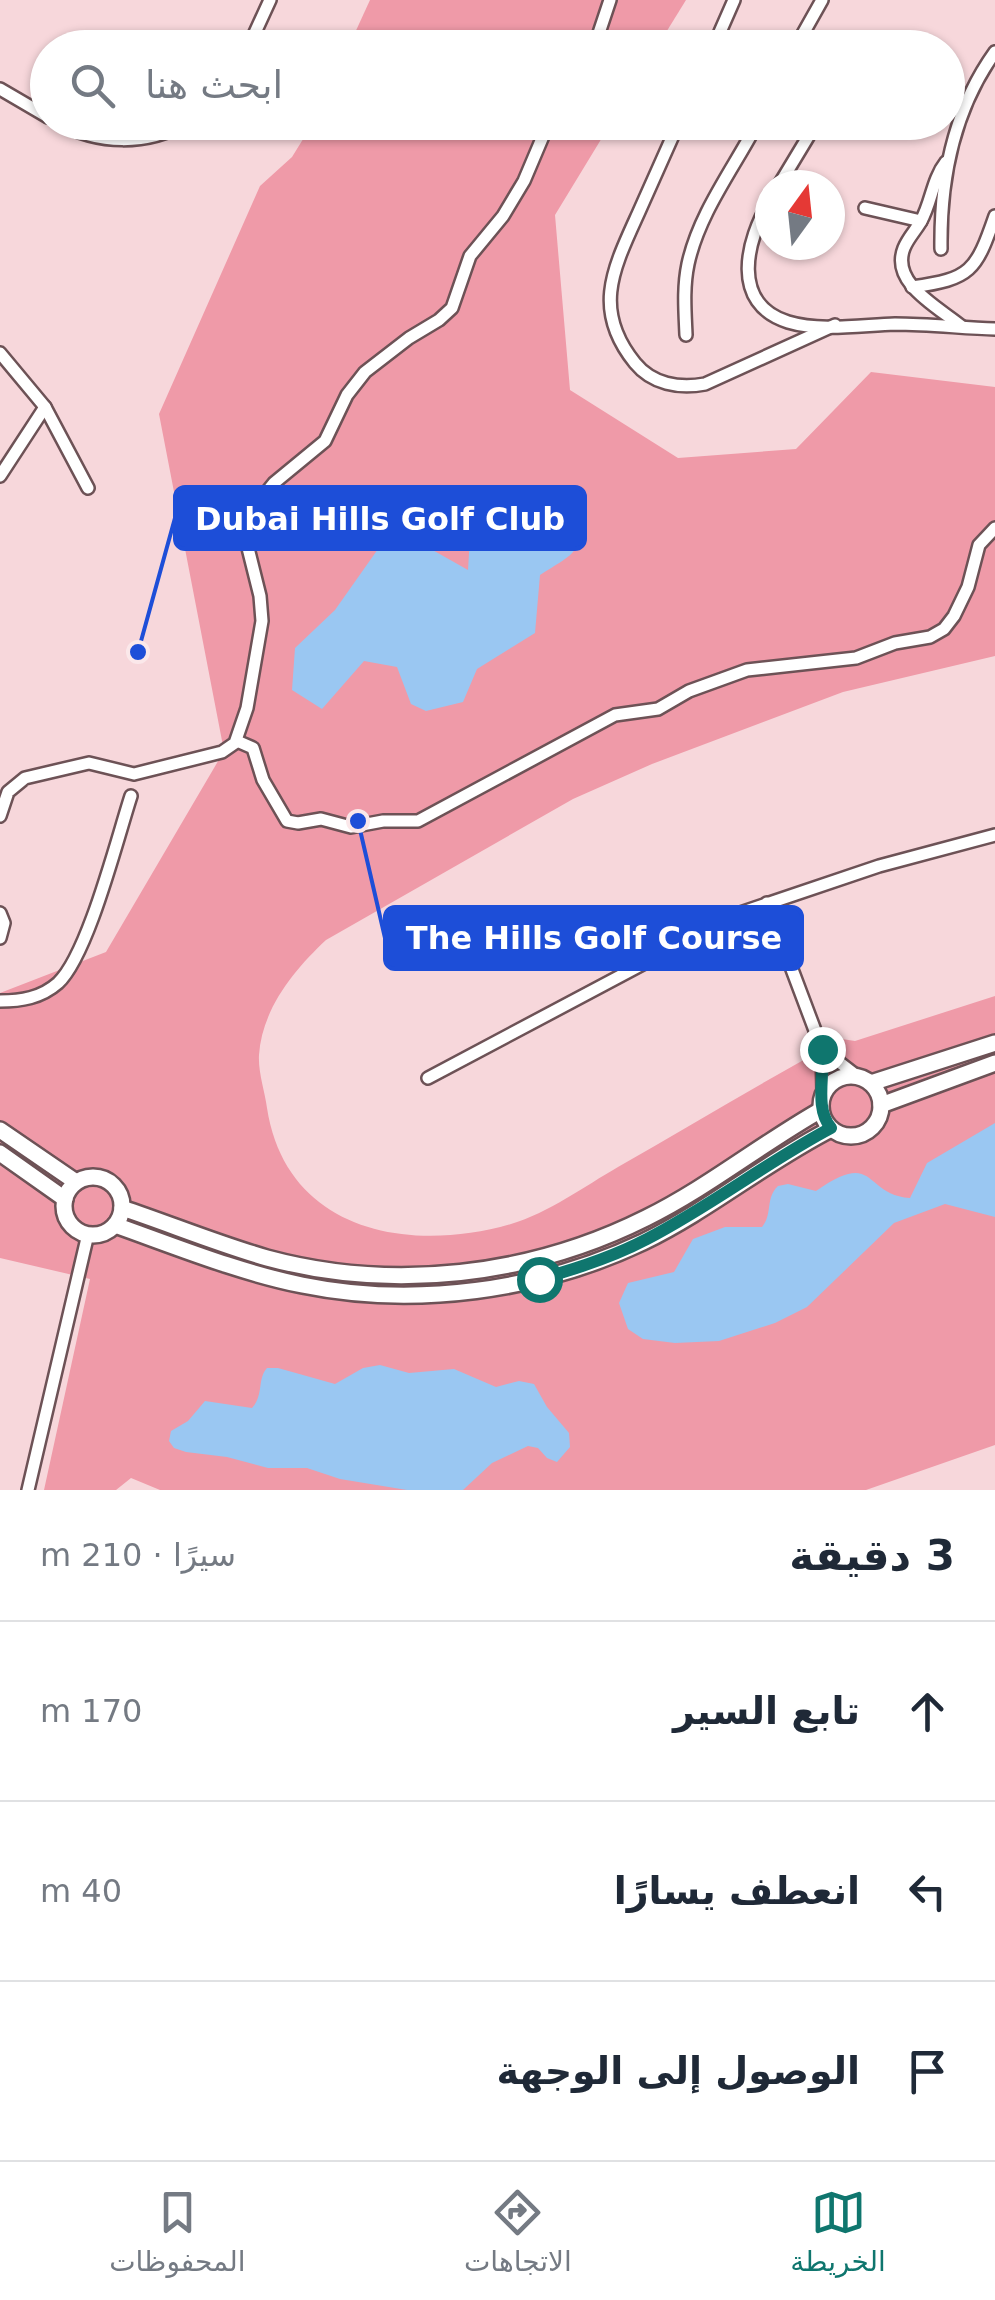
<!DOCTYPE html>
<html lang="ar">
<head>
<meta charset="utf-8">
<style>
	body { margin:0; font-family:"DejaVu Sans","Noto Naskh Arabic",sans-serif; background:#f2f2f3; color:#1f2937; direction:rtl }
	.compass { position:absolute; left:755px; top:170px; width:90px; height:90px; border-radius:50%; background:#fff; box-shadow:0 2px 8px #0004; rotate:15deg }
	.stop { position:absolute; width:30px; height:30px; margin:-22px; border:8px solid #0f766e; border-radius:50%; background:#fff }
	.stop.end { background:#0f766e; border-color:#fff; box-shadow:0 2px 10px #0008 }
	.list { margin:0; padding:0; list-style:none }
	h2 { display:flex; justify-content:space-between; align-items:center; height:130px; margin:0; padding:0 40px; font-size:42px }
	h2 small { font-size:32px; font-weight:400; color:#747a83 }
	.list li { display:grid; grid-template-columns:65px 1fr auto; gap:30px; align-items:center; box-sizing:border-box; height:180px; padding:0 40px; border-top:2px solid #e0e1e3 }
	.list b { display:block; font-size:38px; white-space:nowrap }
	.list em { font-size:32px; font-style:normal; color:#747a83 }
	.icon { flex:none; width:55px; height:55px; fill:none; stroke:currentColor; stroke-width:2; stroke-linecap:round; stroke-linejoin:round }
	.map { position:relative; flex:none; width:995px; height:1490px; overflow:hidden; direction:ltr }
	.search { position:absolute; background:#fff; box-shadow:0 2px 8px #0004; left:30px; right:30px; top:30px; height:110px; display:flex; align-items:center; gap:25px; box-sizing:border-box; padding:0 35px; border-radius:55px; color:#747a83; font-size:38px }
	.sheet { height:670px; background:#fff }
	nav { display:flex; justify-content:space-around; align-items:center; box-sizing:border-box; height:140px; border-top:2px solid #e0e1e3; background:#fff; font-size:28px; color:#747a83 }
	nav a { display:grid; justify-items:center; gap:5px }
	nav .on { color:#0f766e }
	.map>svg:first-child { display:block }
	.green { fill:#ef9aa8 }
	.water { fill:#9ac7f2 }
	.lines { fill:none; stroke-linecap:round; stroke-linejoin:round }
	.street-casing { stroke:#6d5256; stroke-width:16 }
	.secondary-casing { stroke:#6d5256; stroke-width:20 }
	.street { stroke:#fff; stroke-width:11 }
	.secondary { stroke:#fff; stroke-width:15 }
	.route { stroke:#0f766e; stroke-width:12 }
	.leader { fill:none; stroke:#1d4ed8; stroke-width:4 }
	.callout-dot { fill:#1d4ed8; stroke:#fbe8ea; stroke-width:4 }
	.callout { fill:#1d4ed8; stroke:#1d4ed8; stroke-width:4 }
	.callout-label { font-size:32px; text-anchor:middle; font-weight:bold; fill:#fff }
</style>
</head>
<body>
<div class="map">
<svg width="995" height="1490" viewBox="0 0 995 1490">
	<rect width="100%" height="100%" fill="#f7d7db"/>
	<!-- green -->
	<g class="green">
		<path d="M370,0H686L657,47L348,48Z"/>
		<path d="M313,123H611L555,215L570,390L678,458L796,449L871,372L995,387V656L843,692L652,764L573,799L326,940C294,970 262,1009 259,1055C258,1072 265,1092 267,1108C286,1231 408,1254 511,1224C548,1213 585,1186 618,1167C693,1124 766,1080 842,1039L855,1041L995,996V1445L866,1490H160L131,1478L116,1490H44L90,1279L0,1258V993L106,952L224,751L159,414L260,186L292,157Z"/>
	</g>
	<!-- water -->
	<g class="water">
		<path d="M541,490L581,512C583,554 573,554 540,575L535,633L477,669L463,702L426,711L411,704L397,667L364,661L322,709L292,690L295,648L335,610L378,549L422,544L468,570L471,520Z"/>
		<path d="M995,1123V1217L945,1204L894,1223L807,1307L775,1323L719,1341L675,1343L643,1339L628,1329L619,1303L628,1283L674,1272L693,1239L725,1227H762C773,1214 765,1198 778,1186L788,1184L816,1191C877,1148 863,1195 910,1198L927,1163Z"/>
		<path d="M380,1365L409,1373L454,1369L496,1387L519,1381L534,1384L547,1407L569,1433L570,1447L557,1462L547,1458L538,1448L528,1446L492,1463L463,1490H407L340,1479L307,1468H268L227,1457L186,1452L174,1448L169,1441L171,1431L188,1421L205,1401L252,1408C264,1395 257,1379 267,1368H278L335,1384L363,1368Z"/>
	</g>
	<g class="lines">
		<defs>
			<g id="street">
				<path d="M248,48L270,0"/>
				<path d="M594,48L610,0"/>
				<path d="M713,48L734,0"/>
				<path d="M795,48L822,0"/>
				<path d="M0,89L48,117"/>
				<path d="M57,122C98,145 147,146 188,122"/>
				<path d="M679,122C665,153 652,183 638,214C613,269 592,310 635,363C652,384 679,389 705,384L835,325"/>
				<path d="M946,162C932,180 932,201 921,221C916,230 908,238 904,248C890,283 938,307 961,326"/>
				<path d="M779,185L817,122"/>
				<path d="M770,201C746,240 730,304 788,322C821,332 862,325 895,324C929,324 962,328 995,329"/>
				<path d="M865,208L921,221"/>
				<path d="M941,249C940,179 954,109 995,52"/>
				<path d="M912,287C971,279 976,271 995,216"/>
				<path d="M686,335C685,311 683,288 688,264C699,213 734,168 758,122"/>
				<path d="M0,353L45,407L88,488"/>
				<path d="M0,476L45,407"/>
				<path d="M237,741L253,748L263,780L287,821L298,823L321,819L351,827L383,821H418L615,715L658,709L689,691L747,670L856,658L895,643L930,637L944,629L954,616L968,587L979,545L995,528"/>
				<path d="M0,816L8,792L25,778L89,763L134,774L222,752L235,743L247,708L262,621L260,596L248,548V526L253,509L274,483L325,441L347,395L365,372L409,338L439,320L452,308L470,256L503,216L524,181L549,122"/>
				<path d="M767,903L822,1049L823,1093"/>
				<path d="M0,913L4,923L0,938"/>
				<path d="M0,1001C21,1001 41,998 58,983C88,955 117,839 131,796"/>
				<path d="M822,1049L857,1076"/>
				<path d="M428,1078L737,914L879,866L995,835"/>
				<path d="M28,1490L88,1234"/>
			</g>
			<g id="secondary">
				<circle cx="851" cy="1106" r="30"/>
				<path d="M871,1083L995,1043"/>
				<path d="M881,1105L995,1063"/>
				<path d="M0,1130L76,1182"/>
				<path d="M0,1153L65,1199"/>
				<circle cx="93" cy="1206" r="29"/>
				<path d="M122,1208C170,1224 218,1244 267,1258C393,1292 530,1276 646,1218C707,1188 761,1144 821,1110"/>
				<path d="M115,1225C177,1247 238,1272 302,1285C414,1308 540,1291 643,1242C709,1210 766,1162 831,1129"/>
			</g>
		</defs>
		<!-- street casing -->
		<use href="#street" class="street-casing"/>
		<!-- secondary casing -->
		<use href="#secondary" class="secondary-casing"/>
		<!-- street -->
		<use href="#street" class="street"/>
		<!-- secondary -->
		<use href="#secondary" class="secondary"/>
	</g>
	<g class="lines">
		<!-- route -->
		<path class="route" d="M539,1279C576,1269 613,1257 647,1239C711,1206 767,1162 831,1128C814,1108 825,1075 822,1049"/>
	</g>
	<!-- callouts -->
	<path class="leader" d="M138 652L175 518M358 821L385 938"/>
	<g class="callout-dot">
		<circle cx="138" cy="652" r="10"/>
		<circle cx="358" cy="821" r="10"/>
	</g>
	<g class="callout">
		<rect x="175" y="487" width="410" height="62" rx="10"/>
		<rect x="385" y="907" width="417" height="62" rx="10"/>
	</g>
	<g class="callout-label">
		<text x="380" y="530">Dubai Hills Golf Club</text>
		<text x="594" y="949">The Hills Golf Course</text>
	</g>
</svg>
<svg class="compass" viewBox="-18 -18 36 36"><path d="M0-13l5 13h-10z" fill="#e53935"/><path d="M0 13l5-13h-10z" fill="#747a83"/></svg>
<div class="stop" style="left:539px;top:1279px"></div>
<div class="stop end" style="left:822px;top:1049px"></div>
<div class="search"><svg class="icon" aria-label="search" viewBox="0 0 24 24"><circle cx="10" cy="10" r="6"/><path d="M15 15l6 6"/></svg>ابحث هنا</div>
</div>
<section class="sheet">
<h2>3 دقيقة<small>سيرًا · 210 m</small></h2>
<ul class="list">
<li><svg class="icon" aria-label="ahead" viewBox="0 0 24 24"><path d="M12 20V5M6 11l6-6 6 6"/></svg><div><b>تابع السير</b></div><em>170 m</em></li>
<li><svg class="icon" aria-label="left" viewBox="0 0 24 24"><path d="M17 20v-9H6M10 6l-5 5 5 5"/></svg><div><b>انعطف يسارًا</b></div><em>40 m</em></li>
<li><svg class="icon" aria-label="arrive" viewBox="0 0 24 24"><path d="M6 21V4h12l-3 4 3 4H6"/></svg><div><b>الوصول إلى الوجهة</b></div></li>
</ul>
</section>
<nav>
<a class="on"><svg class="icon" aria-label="map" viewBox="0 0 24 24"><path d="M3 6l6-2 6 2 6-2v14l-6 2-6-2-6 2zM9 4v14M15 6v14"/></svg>الخريطة</a>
<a><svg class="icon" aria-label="directions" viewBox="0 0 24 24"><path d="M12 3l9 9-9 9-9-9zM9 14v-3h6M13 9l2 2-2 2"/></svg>الاتجاهات</a>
<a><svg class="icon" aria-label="saved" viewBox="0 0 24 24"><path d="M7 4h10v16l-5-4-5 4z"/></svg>المحفوظات</a>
</nav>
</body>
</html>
